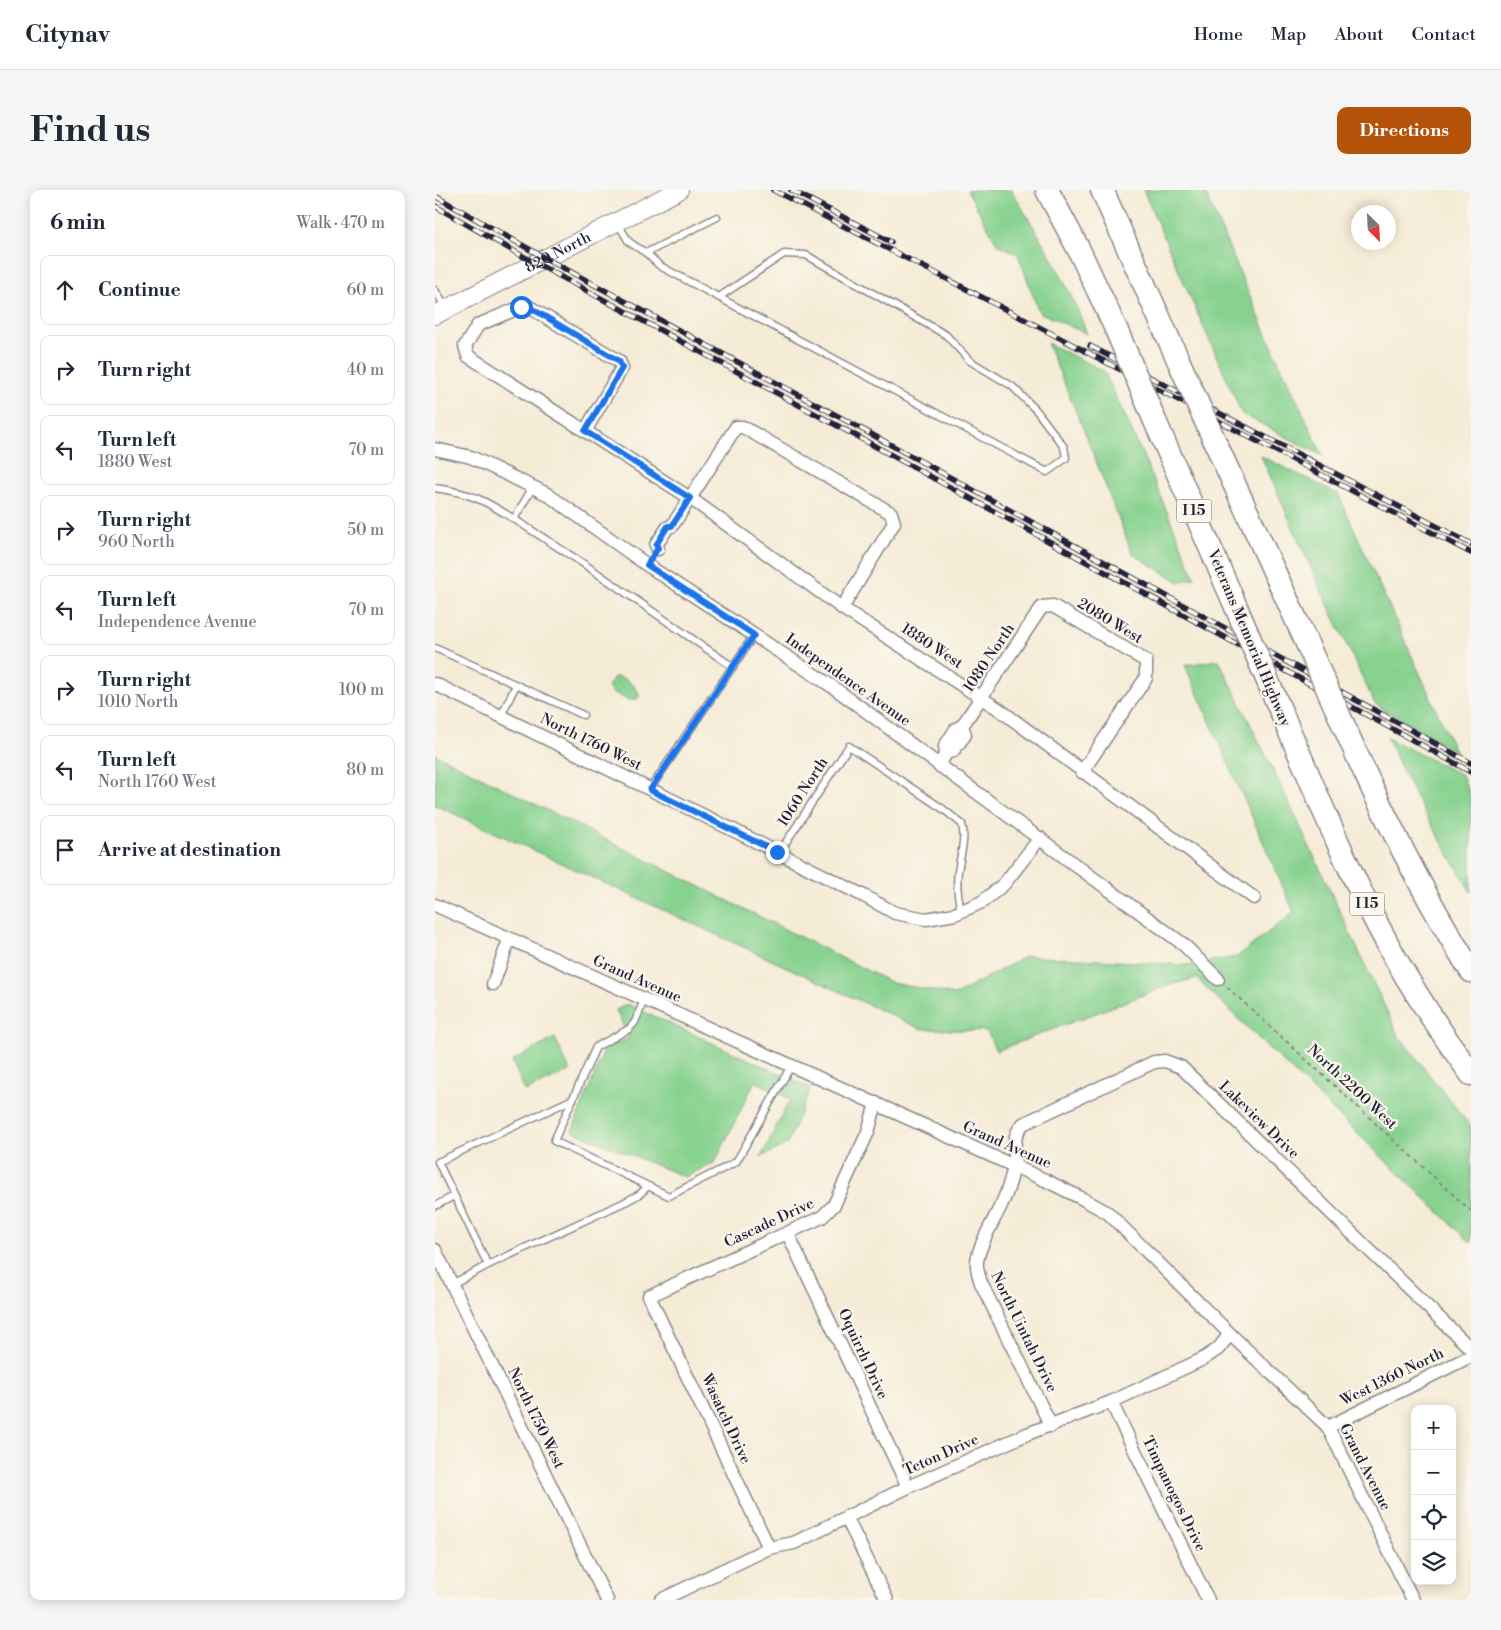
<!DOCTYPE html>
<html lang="en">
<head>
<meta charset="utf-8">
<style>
	body { margin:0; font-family:"Libre Bodoni",serif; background:#f6f6f7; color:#1f2937 }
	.controls { position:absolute; right:15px; bottom:15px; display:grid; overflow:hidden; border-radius:10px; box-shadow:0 2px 12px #0003 }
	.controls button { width:45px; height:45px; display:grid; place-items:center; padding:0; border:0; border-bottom:1px solid #e0e1e3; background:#fff; color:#1f2937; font:25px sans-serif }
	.compass { position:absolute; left:916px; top:15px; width:45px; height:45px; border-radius:50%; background:#fff; box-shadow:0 2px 12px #0003; rotate:156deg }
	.stop { position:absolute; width:15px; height:15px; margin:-11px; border:4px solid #1a73e8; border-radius:50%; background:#fff }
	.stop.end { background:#1a73e8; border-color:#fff; box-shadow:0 1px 5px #0008 }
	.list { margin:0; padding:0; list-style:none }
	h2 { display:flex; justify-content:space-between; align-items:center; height:65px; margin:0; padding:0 20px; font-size:21px }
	h2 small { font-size:16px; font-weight:400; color:#747a83 }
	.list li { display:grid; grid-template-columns:32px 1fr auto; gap:15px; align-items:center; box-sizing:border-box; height:70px; margin:0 10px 10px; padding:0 10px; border:1px solid #e0e1e3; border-radius:10px }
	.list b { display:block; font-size:19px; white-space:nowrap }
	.list p { margin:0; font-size:16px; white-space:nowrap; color:#747a83 }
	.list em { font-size:16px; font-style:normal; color:#747a83 }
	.icon { flex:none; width:28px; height:28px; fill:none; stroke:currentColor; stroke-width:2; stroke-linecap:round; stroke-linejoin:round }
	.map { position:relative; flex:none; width:1036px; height:1410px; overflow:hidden; border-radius:10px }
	header { display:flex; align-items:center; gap:30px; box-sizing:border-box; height:70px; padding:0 25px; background:#fff; border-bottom:1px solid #e0e1e3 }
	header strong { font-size:24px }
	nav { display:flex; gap:28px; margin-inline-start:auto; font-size:18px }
	.intro { display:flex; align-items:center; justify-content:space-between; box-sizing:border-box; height:120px; padding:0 30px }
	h1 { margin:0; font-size:35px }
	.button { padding:12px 22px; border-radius:10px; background:#b45309; color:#fff; font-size:18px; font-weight:700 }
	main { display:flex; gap:30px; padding:0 30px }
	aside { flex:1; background:#fff; border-radius:10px; box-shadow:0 2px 12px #0003 }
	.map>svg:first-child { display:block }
	.grass { fill:#87d28f; stroke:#547a65 }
	.park { fill:url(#park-dots); stroke:#547a65 }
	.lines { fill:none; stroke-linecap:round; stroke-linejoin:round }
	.service-casing { stroke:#8c8789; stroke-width:9 }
	.minor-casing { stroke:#8c8789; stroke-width:15 }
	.secondary-casing { stroke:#8c8789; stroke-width:20 }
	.motorway-casing { stroke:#8c8789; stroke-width:25 }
	.path { stroke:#8c8789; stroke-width:2; stroke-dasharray:4 4; stroke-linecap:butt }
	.service { stroke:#fff; stroke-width:6 }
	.minor { stroke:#fff; stroke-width:12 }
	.secondary { stroke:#fff; stroke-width:18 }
	.motorway { stroke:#fff; stroke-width:22 }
	.rail-casing { stroke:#22223b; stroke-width:5.5 }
	.rail { stroke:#fbf7ec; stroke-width:4; stroke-dasharray:11; stroke-linecap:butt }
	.motorway-bridge-casing { stroke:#8c8789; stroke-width:25; stroke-linecap:butt }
	.motorway-bridge { stroke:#fff; stroke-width:22 }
	.route { stroke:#1a73e8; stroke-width:6 }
	.labels { text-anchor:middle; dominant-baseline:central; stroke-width:4.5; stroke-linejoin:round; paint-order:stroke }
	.shield { fill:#fbf7ec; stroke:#636270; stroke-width:1 }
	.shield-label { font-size:14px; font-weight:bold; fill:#22223b }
	.street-label { font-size:15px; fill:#22223b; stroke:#fbf7ec }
</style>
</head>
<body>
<header>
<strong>Citynav</strong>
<nav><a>Home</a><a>Map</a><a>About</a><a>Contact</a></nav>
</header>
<div class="intro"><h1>Find us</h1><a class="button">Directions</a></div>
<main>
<aside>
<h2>6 min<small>Walk · 470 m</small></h2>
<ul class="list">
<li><svg class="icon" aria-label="ahead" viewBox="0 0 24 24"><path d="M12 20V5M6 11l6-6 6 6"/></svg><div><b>Continue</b></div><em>60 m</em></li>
<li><svg class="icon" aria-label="right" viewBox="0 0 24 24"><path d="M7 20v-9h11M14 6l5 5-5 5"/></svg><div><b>Turn right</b></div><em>40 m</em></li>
<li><svg class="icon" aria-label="left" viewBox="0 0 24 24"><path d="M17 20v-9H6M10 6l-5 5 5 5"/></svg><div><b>Turn left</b><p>1880 West</p></div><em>70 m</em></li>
<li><svg class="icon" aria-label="right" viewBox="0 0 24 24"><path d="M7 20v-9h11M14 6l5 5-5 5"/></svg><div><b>Turn right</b><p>960 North</p></div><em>50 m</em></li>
<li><svg class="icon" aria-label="left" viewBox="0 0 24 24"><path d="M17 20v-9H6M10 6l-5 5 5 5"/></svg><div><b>Turn left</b><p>Independence Avenue</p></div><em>70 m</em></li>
<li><svg class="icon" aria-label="right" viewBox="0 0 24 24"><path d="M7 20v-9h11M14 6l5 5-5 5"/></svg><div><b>Turn right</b><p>1010 North</p></div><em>100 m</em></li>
<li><svg class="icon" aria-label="left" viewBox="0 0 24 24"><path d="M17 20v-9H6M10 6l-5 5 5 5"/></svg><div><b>Turn left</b><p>North 1760 West</p></div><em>80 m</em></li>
<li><svg class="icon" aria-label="arrive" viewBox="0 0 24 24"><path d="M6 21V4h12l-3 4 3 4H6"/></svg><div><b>Arrive at destination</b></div></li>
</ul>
</aside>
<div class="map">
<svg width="1036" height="1410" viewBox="0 0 1036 1410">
	<defs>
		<pattern id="park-dots" width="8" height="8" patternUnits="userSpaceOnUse" patternTransform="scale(1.25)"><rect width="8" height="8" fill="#87d28f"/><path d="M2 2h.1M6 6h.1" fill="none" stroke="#74b47c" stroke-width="1.8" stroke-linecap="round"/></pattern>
	</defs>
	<rect width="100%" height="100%" fill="#fbf7ec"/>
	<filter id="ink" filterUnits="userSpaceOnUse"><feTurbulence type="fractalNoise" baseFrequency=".02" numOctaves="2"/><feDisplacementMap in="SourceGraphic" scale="10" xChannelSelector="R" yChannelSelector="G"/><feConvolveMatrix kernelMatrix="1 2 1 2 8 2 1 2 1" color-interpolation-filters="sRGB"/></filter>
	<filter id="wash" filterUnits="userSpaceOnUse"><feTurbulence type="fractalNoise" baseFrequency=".0096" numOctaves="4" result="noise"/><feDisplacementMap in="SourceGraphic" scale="20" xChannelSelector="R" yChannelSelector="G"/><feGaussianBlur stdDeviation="1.12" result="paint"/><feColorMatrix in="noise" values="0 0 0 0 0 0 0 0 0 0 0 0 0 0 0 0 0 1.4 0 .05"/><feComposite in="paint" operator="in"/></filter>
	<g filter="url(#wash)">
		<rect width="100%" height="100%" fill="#f5ecd7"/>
		<!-- grass -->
		<g class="grass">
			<path d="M532,0H576C604,46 634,93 652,144L604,122L583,64L563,55Z"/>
			<path d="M708,0H769L842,168L888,266L807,224Z"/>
			<path d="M612,153L669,181L711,272L760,388L744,392L697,363L648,238Z"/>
			<path d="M826,266L903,304L1020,561L940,514L885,398Z"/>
			<path d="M784,470L854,613L963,845L1036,937V1053L761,788L729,797L561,861L552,841L486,839L0,615V564L457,793L520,805L591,766L751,775L802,767L859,722L750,475Z"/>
			<path d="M952,548L1027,585L1036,608V702L979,604Z"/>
			<path d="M192,814L376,898L352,954L326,967L355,909L320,891L280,972L250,987L137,941L171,856L194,849L181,820Z"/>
			<path d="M120,848L135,881L90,901L77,871Z"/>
		</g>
		<!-- park -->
		<path class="park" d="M179,487C189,486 205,497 204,507C196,514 193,509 185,506C183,504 180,504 177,503L173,497Z"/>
	</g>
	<g filter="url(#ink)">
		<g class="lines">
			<defs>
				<g id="service">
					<path d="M182,32L194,52L211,63L282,27"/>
					<path d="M211,63L225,76L612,282L631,268L629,257L601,220L577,196L535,171L511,145L371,65L349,64L284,107"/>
					<path d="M0,100L11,118"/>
					<path d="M98,297L79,329L149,374L298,477"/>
					<path d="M0,298C36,303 49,310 79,329"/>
					<path d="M0,458L148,525"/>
					<path d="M66,526L81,495"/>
					<path d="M215,599L319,445"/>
					<path d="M344,663L414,556L508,619L527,634C531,650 525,666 523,682C521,695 523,708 526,721"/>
					<path d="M209,810L200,832L194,839L161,857L119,951L234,1006L301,972L356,876"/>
					<path d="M138,909L3,972L53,1075L190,1012L205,1004L213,996"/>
					<path d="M0,1016L19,1006"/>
					<path d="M17,1094L53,1075"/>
				</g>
				<g id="minor">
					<path d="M150,241L187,178L184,171L96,118L86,117L43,135L30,156L33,166L255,308L407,418L565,520L819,708"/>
					<path d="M0,259L36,267L112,304L212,375L398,497L748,754L783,789"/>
					<path d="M223,359L221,355L233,337L237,336L301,237H308L456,323L459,333L407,418"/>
					<path d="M0,494L300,641L429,706L460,723L491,729L520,724L547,712L569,694L605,648"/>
					<path d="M511,563L518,561L530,545L527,536"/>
					<path d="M504,576L511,563L510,556L521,539L527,536L607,417L618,416L711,471V488L647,582"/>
					<path d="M0,715L610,990L648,1009L673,1023L795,1144L893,1237L978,1410"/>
					<path d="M58,794L74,750"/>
					<path d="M353,1044L473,1297"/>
					<path d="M0,1060L172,1410"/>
					<path d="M676,1212L773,1410"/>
					<path d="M616,1236L546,1093C544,1086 541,1079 542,1071C545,1052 560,1029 568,1011C573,1001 575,991 578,981C584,964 573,951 588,934L719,872L730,871L746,877L1036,1159"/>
					<path d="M893,1237L1036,1166"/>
					<path d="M411,1327L452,1410"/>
					<path d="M334,1358L214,1106L387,1027L399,1015L433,942L441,913"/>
					<path d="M226,1410L334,1358L359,1353L473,1297L592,1244L676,1212L768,1169L783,1159L795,1144"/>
				</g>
				<g id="secondary">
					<path id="s1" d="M0,125L244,0"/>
				</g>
				<g id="motorway">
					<path d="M612,0L643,58L681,139"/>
					<path d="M667,0L744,172"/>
					<path d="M720,231L798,410"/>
					<path d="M786,265L870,449"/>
					<path d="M850,531C882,604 912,679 950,749C975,797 1005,841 1036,884"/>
					<path d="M925,572C958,644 994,714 1036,781"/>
				</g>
			</defs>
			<!-- service casing -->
			<use href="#service" class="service-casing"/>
			<!-- minor casing -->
			<use href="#minor" class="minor-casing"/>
			<!-- secondary casing -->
			<use href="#secondary" class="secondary-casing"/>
			<!-- motorway casing -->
			<use href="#motorway" class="motorway-casing"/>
			<!-- path -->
			<path class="path" d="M792,797L1036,1021"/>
			<!-- service -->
			<use href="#service" class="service"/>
			<!-- minor -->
			<use href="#minor" class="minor"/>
			<!-- secondary -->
			<use href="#secondary" class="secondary"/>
			<!-- motorway -->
			<use href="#motorway" class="motorway"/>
			<defs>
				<g id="rail">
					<path d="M338,0L514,90L1036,363"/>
					<path d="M356,0L456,52"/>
					<path d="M0,6L110,68L425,238L1036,573"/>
					<path d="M0,16L82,63L414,242L1036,582"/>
					<path d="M655,156L1036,354"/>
				</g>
			</defs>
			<!-- rail casing -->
			<use href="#rail" class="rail-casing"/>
			<!-- rail -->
			<use href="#rail" class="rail"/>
			<defs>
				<g id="motorway-bridge">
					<path d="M681,139L720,231"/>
					<path d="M744,172L786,265"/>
					<path d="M798,410L850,531"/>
					<path d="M870,449L925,572"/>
				</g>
			</defs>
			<!-- motorway-bridge casing -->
			<use href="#motorway-bridge" class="motorway-bridge-casing"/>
			<!-- motorway-bridge -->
			<use href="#motorway-bridge" class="motorway-bridge"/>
		</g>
	</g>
	<g class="lines" filter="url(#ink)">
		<!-- route -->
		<path class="route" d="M86,117L96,118L184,171L187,178L150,241L255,308L237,336H233L221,355L223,358L212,375L319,445L215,600L342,662"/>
	</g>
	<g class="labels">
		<!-- shield labels -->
		<g class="shield">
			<rect x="741.5" y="309.5" width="35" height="23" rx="4"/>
			<rect x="914.5" y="702.5" width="35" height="23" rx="4"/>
		</g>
		<g class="shield-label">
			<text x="759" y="321">I 15</text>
			<text x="932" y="714">I 15</text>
		</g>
		<!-- street labels -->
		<g class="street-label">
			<text stroke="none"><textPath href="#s1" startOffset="138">820 North</textPath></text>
			<text transform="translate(675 431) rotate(31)">2080 West</text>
			<text transform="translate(814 448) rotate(67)">Veterans Memorial Highway</text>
			<text transform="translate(497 456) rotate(33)">1880 West</text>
			<text transform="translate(554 468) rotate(-56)">1080 North</text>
			<text transform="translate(413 490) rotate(35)">Independence Avenue</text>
			<text transform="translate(156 552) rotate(26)">North 1760 West</text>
			<text transform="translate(368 602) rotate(-57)">1060 North</text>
			<text transform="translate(202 789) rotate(24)">Grand Avenue</text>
			<text transform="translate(917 897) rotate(43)">North 2200 West</text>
			<text transform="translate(824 930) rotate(44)">Lakeview Drive</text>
			<text transform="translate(572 955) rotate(24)">Grand Avenue</text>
			<text transform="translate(334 1033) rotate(-25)">Cascade Drive</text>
			<text transform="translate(589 1142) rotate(64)">North Uintah Drive</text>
			<text transform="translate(428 1164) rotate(65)">Oquirrh Drive</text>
			<text transform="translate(957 1187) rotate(-26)">West 1360 North</text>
			<text transform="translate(101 1228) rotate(64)">North 1750 West</text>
			<text transform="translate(291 1229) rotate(65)">Wasatch Drive</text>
			<text transform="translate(506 1265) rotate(-24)">Teton Drive</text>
			<text transform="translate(930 1277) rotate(63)">Grand Avenue</text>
			<text transform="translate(739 1304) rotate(64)">Timpanogos Drive</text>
		</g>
	</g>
</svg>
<div class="controls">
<button>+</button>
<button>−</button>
<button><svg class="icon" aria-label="locate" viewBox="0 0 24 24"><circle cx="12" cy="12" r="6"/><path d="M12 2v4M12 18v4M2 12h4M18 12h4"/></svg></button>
<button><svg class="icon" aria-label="layers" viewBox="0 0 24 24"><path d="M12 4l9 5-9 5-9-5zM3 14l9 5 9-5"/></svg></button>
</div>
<svg class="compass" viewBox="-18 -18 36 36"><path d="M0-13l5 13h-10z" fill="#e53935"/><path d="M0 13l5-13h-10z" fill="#747a83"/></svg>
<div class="stop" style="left:86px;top:117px"></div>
<div class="stop end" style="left:342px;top:662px"></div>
</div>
</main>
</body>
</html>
